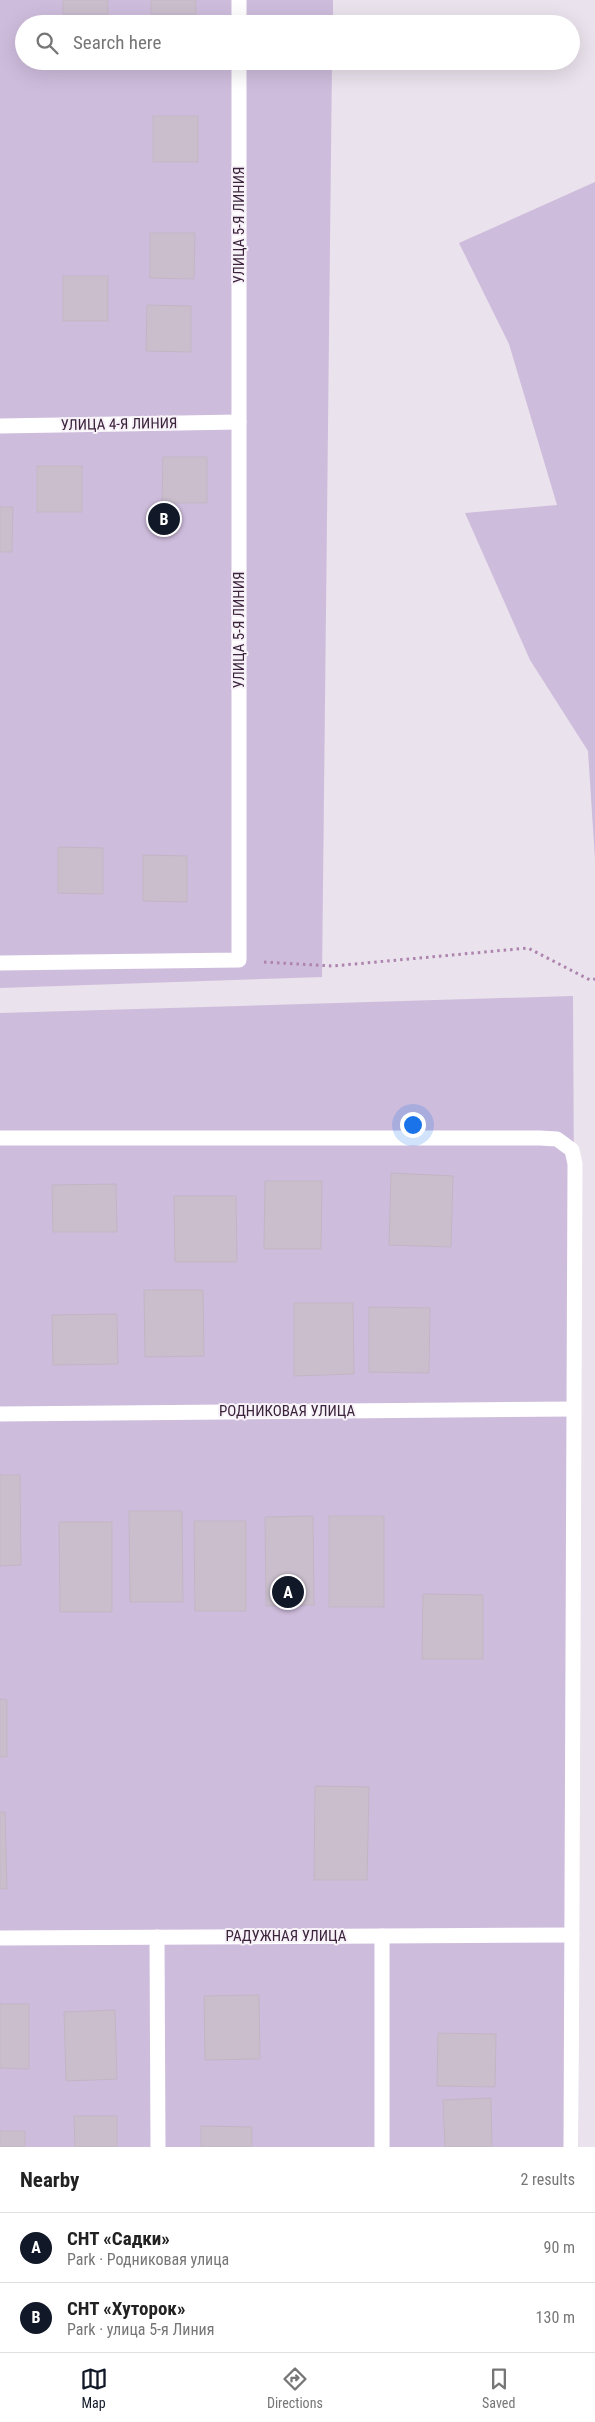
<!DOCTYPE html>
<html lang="en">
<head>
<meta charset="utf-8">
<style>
	body { margin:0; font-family:"Roboto Condensed",sans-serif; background:#f2f2f2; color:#222 }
	.you { position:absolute; left:412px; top:1124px; width:18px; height:18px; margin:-12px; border:4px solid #fff; border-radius:50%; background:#1a73e8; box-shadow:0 0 0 8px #1a73e833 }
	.badge { display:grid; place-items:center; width:32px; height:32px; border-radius:50%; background:#111827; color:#fff; font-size:16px; font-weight:700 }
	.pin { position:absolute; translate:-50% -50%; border:2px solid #fff; box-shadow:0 1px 5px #0006 }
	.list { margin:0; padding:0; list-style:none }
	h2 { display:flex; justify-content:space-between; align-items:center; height:65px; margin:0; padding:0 20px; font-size:21px }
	h2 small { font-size:16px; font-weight:400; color:#767676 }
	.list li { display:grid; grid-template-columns:32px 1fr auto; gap:15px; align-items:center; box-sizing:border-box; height:70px; padding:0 20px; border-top:1px solid #e0e0e0 }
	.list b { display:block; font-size:19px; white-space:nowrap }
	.list p { margin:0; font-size:16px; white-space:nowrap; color:#767676 }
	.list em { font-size:16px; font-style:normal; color:#767676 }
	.icon { flex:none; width:28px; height:28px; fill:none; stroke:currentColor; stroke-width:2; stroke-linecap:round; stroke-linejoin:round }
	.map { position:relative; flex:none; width:595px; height:2147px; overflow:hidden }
	.search { position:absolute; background:#fff; box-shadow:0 5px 20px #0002; left:15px; right:15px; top:15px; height:55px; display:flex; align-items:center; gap:12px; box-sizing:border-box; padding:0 18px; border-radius:28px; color:#767676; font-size:19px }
	.sheet { height:205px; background:#fff }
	nav { display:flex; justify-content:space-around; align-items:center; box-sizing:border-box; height:70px; border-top:1px solid #e0e0e0; background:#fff; font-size:14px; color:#767676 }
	nav a { display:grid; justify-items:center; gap:2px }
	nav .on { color:#111827 }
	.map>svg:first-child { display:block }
	.green { fill:#cebcdc }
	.building { fill:#cabecc; stroke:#c3b5c5 }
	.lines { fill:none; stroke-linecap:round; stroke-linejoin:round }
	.path { stroke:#ad84ae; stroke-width:3; stroke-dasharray:2.5 4; stroke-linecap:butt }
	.minor { stroke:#fff; stroke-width:15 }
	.labels { text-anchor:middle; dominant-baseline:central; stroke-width:4; stroke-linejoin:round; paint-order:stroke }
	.street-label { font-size:15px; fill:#3c233c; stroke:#f7f2f8 }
</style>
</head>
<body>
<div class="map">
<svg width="595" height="2147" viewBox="0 0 595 2147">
	<rect width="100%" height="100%" fill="#eae2ec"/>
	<!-- green -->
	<g class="green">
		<path d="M0,0H333V24H24V61H332L322,977L0,988Z"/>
		<path d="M595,182V859L588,751L530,660L465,513L557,505L509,344L459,243Z"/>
		<path d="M573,996L579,2147H0V1013Z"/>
	</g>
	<!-- building -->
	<g class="building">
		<rect x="63" y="0" width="45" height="14"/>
		<rect x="151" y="0" width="45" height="14"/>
		<rect x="153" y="116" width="45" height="46"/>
		<path d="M150,233H195L194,279L150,278Z"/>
		<rect x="63" y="276" width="45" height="45"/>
		<path d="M147,305L191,306V352L146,351Z"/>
		<path d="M163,457H207V503H162Z"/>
		<rect x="37" y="466" width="45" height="46"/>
		<path d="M0,507H13L12,552H0Z"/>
		<path d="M58,847L103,848V894L58,893Z"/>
		<path d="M143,855L187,856V902L143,901Z"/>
		<path d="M391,1173L453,1176L451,1247L389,1245Z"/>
		<path d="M265,1181H322L321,1249H264Z"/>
		<path d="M116,1184L117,1232H53L52,1185Z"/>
		<path d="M174,1196H236L237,1262H175Z"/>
		<path d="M144,1290H203L204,1356L145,1357Z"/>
		<path d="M294,1303H353L354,1374L294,1376Z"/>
		<path d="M369,1307L430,1308L429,1373L369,1372Z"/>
		<path d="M117,1314L118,1364L53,1365L52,1315Z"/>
		<path d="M0,1475H20L21,1565L0,1566Z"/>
		<path d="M129,1511H182L183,1602H130Z"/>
		<path d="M313,1516L314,1605L266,1606L265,1517Z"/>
		<rect x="329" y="1516" width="55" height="91"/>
		<path d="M194,1521H246V1611H195Z"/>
		<path d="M59,1522H112V1612H60Z"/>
		<path d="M423,1594L483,1595V1659H422Z"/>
		<path d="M0,1699L7,1700V1757H0Z"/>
		<path d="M315,1786L369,1787L367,1880H314Z"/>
		<path d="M0,1812H5L7,1889H0Z"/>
		<path d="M259,1995L260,2059L205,2060L204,1996Z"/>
		<path d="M0,2004H29V2069L0,2068Z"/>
		<path d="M115,2010L117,2079L66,2081L64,2012Z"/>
		<path d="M438,2033L496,2034L495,2087L437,2086Z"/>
		<path d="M491,2098L492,2147H445L443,2100Z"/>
		<path d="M74,2116H117V2147H75Z"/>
		<path d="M201,2126L252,2127V2147H201Z"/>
		<rect x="0" y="2131" width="25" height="16"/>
	</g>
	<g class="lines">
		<!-- path -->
		<path class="path" d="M264,962L333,966L528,948L590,980L595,979"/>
		<!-- minor -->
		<g class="minor">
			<path d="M239,0V24"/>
			<path d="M0,426L239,422"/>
			<path d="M0,963L239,960V61"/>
			<path d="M0,1138H540L557,1139L572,1150L575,1164L571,2147"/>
			<path d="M0,1414L574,1409"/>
			<path d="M382,1936V2147"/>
			<path d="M157,1937L158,2147"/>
			<path d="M0,1938L572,1935"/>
		</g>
	</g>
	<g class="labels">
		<!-- street labels -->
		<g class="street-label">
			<text transform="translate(239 225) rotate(-90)">УЛИЦА 5-Я ЛИНИЯ</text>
			<text transform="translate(119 424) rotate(-1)">УЛИЦА 4-Я ЛИНИЯ</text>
			<text transform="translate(239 630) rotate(-90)">УЛИЦА 5-Я ЛИНИЯ</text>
			<text x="287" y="1411">РОДНИКОВАЯ УЛИЦА</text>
			<text x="286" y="1936">РАДУЖНАЯ УЛИЦА</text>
		</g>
	</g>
</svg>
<div class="you"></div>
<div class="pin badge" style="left:288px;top:1592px">A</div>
<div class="pin badge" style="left:164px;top:519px">B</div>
<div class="search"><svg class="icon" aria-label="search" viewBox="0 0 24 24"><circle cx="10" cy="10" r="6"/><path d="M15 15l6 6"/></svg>Search here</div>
</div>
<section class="sheet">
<h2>Nearby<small>2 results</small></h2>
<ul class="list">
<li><span class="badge">A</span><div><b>СНТ «Садки»</b><p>Park · Родниковая улица</p></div><em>90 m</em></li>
<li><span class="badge">B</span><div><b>СНТ «Хуторок»</b><p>Park · улица 5-я Линия</p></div><em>130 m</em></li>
</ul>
</section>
<nav>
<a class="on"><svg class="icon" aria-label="map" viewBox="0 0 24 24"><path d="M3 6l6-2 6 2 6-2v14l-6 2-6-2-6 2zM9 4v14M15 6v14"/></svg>Map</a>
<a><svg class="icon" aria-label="directions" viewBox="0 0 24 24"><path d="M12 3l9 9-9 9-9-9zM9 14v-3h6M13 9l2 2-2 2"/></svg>Directions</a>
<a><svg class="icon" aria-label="saved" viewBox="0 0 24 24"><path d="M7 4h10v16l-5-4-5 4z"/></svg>Saved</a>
</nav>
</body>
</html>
